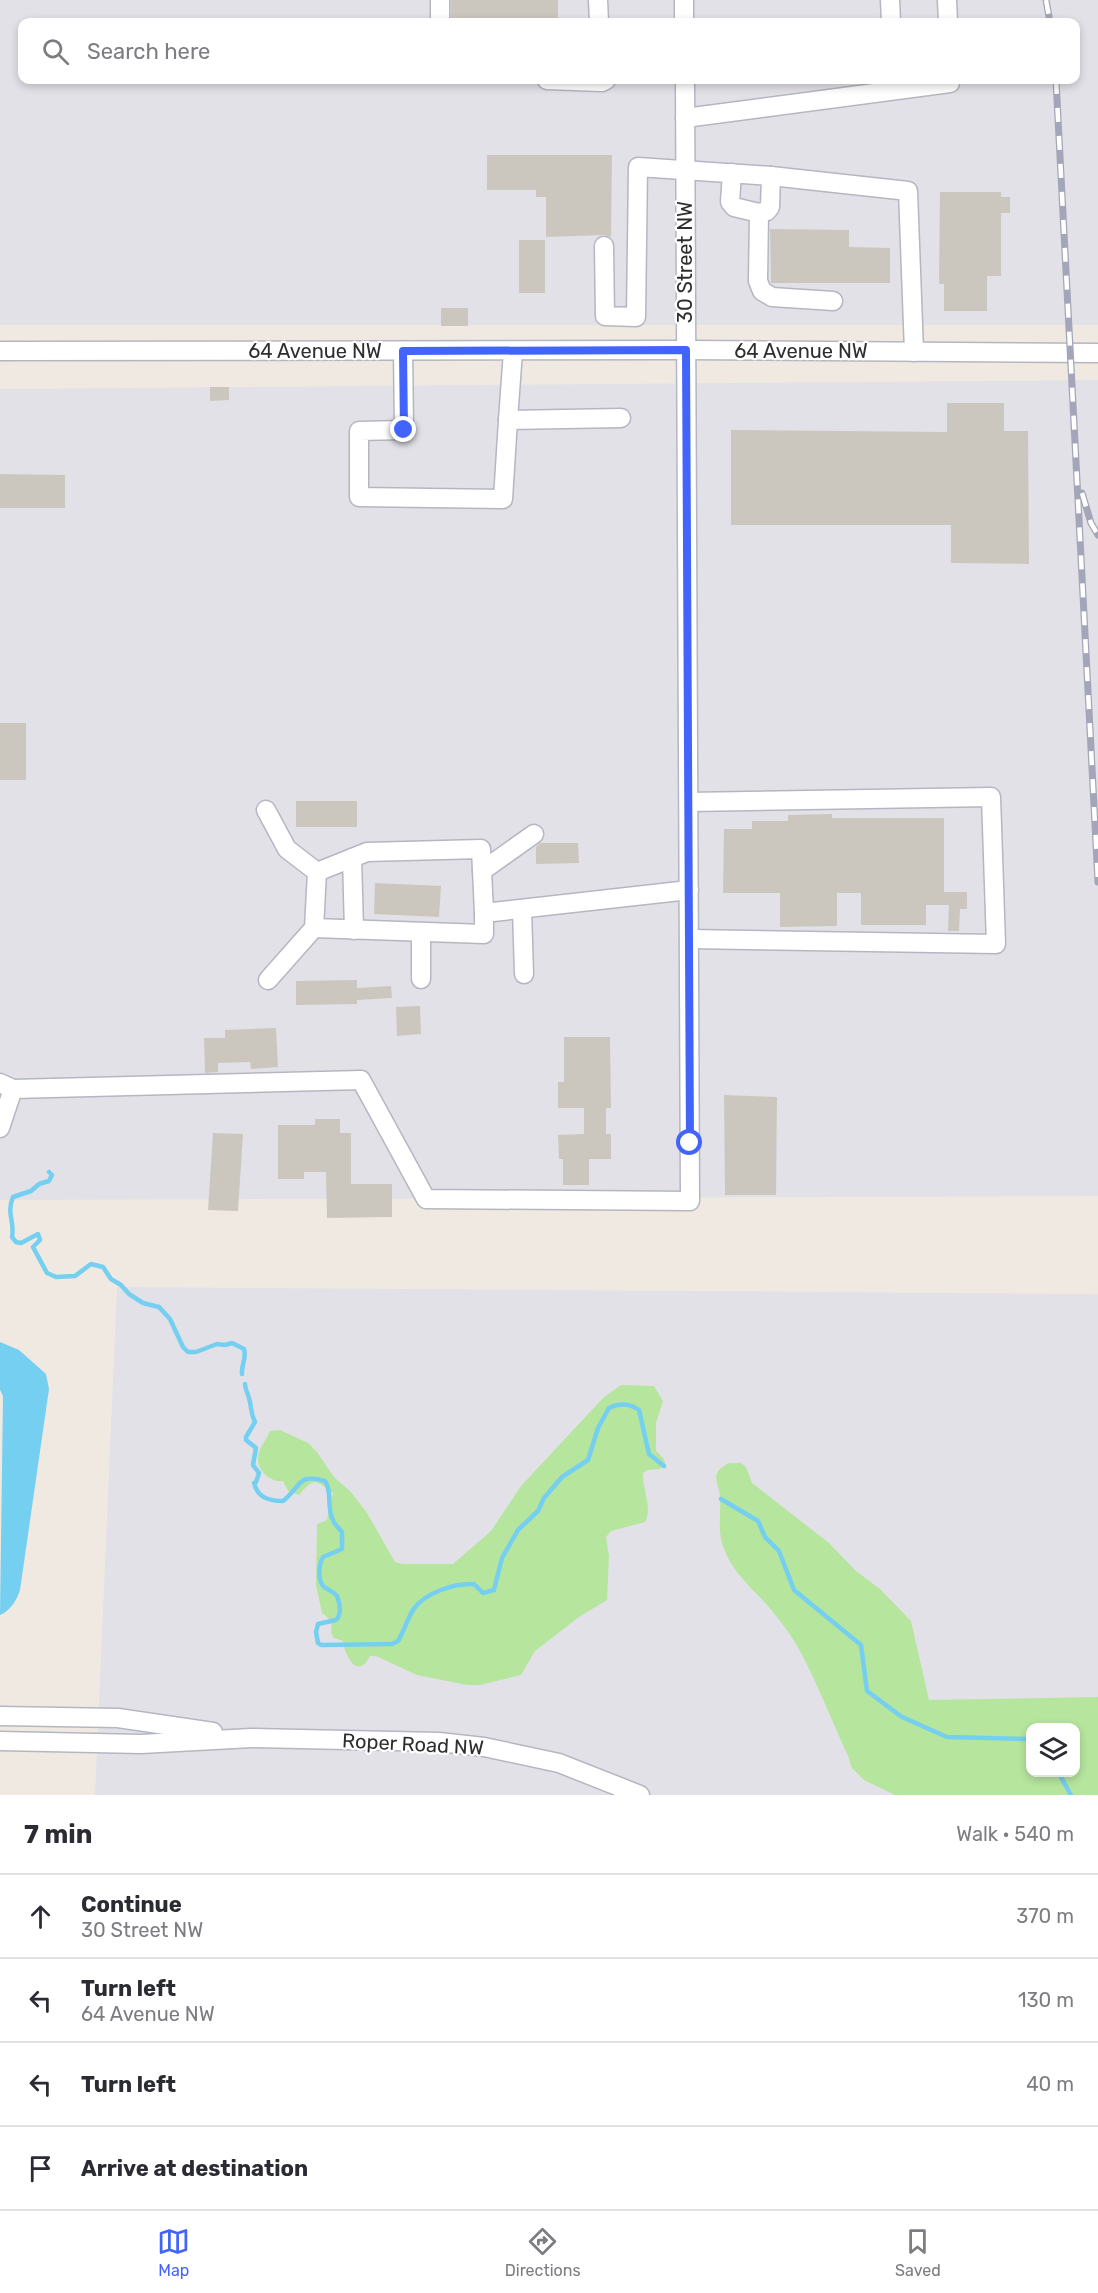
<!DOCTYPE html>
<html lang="en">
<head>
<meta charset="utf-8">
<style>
	body { margin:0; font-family:Rubik,sans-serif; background:#f2f2f3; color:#2b2b33 }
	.controls { position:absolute; right:18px; bottom:18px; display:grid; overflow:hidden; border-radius:12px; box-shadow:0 3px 9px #0003 }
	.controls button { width:54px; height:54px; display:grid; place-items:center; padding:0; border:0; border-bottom:2px solid #e1e1e2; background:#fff; color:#2b2b33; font:30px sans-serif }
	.stop { position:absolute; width:18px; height:18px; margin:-14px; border:4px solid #4264fb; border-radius:50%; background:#fff }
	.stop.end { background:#4264fb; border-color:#fff; box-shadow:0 2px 6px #0008 }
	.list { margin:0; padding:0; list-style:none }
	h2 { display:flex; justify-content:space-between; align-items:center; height:78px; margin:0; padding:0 24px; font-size:26px }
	h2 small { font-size:20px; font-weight:400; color:#7c7c81 }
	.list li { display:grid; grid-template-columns:39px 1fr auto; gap:18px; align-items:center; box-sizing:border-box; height:84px; padding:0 24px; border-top:2px solid #e1e1e2 }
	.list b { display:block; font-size:22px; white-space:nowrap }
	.list p { margin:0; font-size:20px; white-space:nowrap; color:#7c7c81 }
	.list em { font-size:20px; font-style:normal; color:#7c7c81 }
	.icon { flex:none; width:33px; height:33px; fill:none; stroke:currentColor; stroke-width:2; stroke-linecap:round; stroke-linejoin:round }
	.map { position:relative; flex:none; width:1098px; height:1795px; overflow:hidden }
	.search { position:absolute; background:#fff; box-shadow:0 3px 9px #0003; left:18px; right:18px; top:18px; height:66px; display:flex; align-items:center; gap:15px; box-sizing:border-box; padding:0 21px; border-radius:12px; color:#7c7c81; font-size:22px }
	.sheet { height:414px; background:#fff }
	nav { display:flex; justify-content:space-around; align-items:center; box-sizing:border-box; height:84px; border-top:2px solid #e1e1e2; background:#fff; font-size:16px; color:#7c7c81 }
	nav a { display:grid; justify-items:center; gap:3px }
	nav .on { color:#4264fb }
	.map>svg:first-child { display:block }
	.industrial { fill:#e3e1e8; fill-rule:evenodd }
	.green { fill:#b6e59e; fill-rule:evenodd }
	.water { fill:#75cff0 }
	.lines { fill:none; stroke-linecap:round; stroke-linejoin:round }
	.stream { stroke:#75cff0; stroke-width:4.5 }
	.building { fill:#cbc7bf }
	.minor-casing { stroke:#b4b7c1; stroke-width:21 }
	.minor { stroke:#fff; stroke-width:18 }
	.rail-casing { stroke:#a3a6b8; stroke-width:7 }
	.rail { stroke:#fff; stroke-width:4.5; stroke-dasharray:14; stroke-linecap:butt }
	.route { stroke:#4264fb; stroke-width:8 }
	.labels { text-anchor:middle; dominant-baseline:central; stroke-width:4.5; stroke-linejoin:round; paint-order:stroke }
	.street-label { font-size:20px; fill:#2e2e2e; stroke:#fff }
</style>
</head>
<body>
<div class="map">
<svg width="1098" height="1795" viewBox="0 0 1098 1795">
	<rect width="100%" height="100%" fill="#efe9e1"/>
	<!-- industrial -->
	<g class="industrial">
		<path d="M0,0H1098V325H0ZM22,22H1076V80H22Z"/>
		<path d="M1098,380V1196L0,1200V389Z"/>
		<path d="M117,1287L1098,1294V1795H95ZM1030,1728H1076V1772H1030Z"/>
	</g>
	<!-- green -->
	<g class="green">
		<path d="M621,1385L654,1386L663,1401L656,1423V1451L664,1459L665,1464L660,1469L648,1470L643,1473C642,1488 653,1509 645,1522L611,1531L606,1537L609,1556L607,1600L579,1617L535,1651L521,1675L480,1685H467L417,1675L376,1656H370C358,1680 345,1657 343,1641L334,1638L331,1633C333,1623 330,1619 322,1613L316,1585L317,1524L327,1520L333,1493C314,1480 315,1477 299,1495L288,1491L283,1481C271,1483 257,1470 258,1458C258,1449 267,1439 270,1431L280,1430L308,1443L317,1452L334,1477L351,1492L367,1513L395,1562L403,1564H453L491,1531L521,1486L603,1398Z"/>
		<path d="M729,1463H741L746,1467L752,1483L829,1543L856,1571L880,1589L911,1621L929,1700L1098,1697V1795H895L864,1780L852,1768L848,1756C832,1721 818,1685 800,1651C792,1636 779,1619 768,1606C750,1586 730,1570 722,1543C718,1530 721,1511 720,1497C719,1480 708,1474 729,1463ZM1030,1728H1076V1772H1030Z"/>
	</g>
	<!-- water -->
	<path class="water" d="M0,1342L19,1350L46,1374L49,1389L20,1590C17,1600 10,1611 0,1615L3,1396L0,1390Z"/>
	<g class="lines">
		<!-- stream -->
		<g class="stream">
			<path d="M49,1172L52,1175L49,1181L39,1184L31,1191L13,1197C6,1214 15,1221 12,1237L16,1242L21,1243L38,1234L40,1240L33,1247L47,1273L56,1277L75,1276L91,1264L103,1267L111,1279L121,1285L129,1294L143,1303L159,1307L170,1319L183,1347L188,1352H196L217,1344L225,1345L232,1343L244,1349C247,1358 241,1365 242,1374"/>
			<path d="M245,1384C245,1390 248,1393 249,1398C252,1408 250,1412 255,1422L246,1437V1440L256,1448L253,1465L259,1473L256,1482L254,1483C258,1498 269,1501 283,1501C302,1486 297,1473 325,1481C333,1492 326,1508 333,1520C334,1524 339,1528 342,1532V1549L323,1557C319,1564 317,1580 324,1587C328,1590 333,1591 337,1596C340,1603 342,1614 336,1620L318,1624L316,1632L318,1643L321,1645L392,1644L398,1641C404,1631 407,1620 413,1610C424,1593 454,1583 474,1584L483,1593L494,1590L502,1558L518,1530L538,1511L544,1498L562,1477L588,1460L598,1428L609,1408C619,1403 629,1403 639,1410L649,1454L664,1466"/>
			<path d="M721,1499L758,1521L765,1537L779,1551L794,1590L861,1645L867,1691L902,1717L947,1737L1030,1739"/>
			<path d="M1058,1772L1071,1795"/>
		</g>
	</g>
	<!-- building -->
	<g class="building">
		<rect x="451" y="0" width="107" height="22"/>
		<path d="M487,155H612L611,237L604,235L546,237V197H536V190H487Z"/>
		<path d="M940,192H1001V197H1010V213H1001V276H987V311H944V284H939Z"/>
		<path d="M770,229L849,230V247L890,248V283H771Z"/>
		<rect x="519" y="240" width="26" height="53"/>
		<rect x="441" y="308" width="27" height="18"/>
		<path d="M210,387H229V400L210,401Z"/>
		<path d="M947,403H1004V431H1028L1029,564L951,563V525H731V430L947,432Z"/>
		<path d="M0,474L65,475V508H0Z"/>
		<rect x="0" y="723" width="26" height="57"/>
		<rect x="296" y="801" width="61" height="26"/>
		<path d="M832,814V818H944V892H967V909H960L959,931H948L949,905H926V925H861V893H837V926L780,927V893H723L724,829H752V821H788V815Z"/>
		<path d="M540,843H578L579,863L536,864V847Z"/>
		<path d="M375,883L441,886L439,917L374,914Z"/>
		<path d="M357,980V988L391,986L392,998L357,1000V1004L296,1005V981Z"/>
		<path d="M420,1006L421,1034L397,1036L396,1007Z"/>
		<path d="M276,1028L278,1067L251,1069L250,1062L218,1063V1072L205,1073L204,1038H225V1030Z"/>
		<path d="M564,1037H610L611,1108H606V1134H611V1159H589V1185H563V1159H559L558,1135L584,1134V1108H558V1082H564Z"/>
		<path d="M724,1095L777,1097L776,1195H725Z"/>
		<path d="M315,1119H340V1133H351V1184H392V1217L327,1218L326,1172H304V1179H278V1125H315Z"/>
		<path d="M213,1133L243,1134L238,1211L208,1210Z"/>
	</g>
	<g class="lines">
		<defs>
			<g id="minor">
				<path d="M598,0L599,22"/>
				<path d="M684,0V22"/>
				<path d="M890,0L891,22"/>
				<path d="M947,0L948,22"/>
				<path d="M440,22V0"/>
				<path d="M547,80L602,82L606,80"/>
				<path d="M685,118L950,83V80"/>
				<path d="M732,173L730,202L734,207L759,213L758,281L762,291L772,297L833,301"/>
				<path d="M759,213L767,211L770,207L771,176"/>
				<path d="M604,246L605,316L636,317L638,167L771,176L908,191L914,352"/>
				<path d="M0,351L686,350L1098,353"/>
				<path d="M403,351L404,430L359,431V497L503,499L508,420L621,418"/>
				<path d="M508,420L513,351"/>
				<path d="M689,802L991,797L996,944L689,939"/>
				<path d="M266,810L287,849L317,872L367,852L481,849L484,913L689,890"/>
				<path d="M352,858L354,930"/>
				<path d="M482,871L534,834"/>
				<path d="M522,909L524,974"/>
				<path d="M314,928L484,934V913"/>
				<path d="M421,932V979"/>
				<path d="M268,980L314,928L317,872"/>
				<path d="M0,1083L13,1089L0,1128"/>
				<path d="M13,1089L361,1080L426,1199L690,1201L685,80"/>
				<path d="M0,1716L118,1718L213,1732"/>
				<path d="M0,1741L141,1744L251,1738L439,1742L484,1747L559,1763L640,1795"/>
			</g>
		</defs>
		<!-- minor casing -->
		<use href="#minor" class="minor-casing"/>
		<!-- minor -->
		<use href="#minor" class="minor"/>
		<defs>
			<g id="rail">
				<path d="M1046,0L1050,22"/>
				<path d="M1056,80L1098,882"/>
				<path d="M1082,493L1091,523L1098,535"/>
			</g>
		</defs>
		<!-- rail casing -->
		<use href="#rail" class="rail-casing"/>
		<!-- rail -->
		<use href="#rail" class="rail"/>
	</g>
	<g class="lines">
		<!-- route -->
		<path class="route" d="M404,430L403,351L686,350L690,1143"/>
	</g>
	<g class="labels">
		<!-- street labels -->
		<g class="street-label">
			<text transform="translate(685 262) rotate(-90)">30 Street NW</text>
			<text x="315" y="351">64 Avenue NW</text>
			<text x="801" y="351">64 Avenue NW</text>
			<text transform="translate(413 1744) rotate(3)">Roper Road NW</text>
		</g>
	</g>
</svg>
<div class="controls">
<button><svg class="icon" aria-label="layers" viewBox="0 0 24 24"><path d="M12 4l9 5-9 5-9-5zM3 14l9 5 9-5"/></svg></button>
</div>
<div class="stop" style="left:690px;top:1143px"></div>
<div class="stop end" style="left:404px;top:430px"></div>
<div class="search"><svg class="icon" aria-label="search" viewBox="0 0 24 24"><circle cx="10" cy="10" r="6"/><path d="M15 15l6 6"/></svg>Search here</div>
</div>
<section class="sheet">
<h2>7 min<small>Walk · 540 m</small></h2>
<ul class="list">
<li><svg class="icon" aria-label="ahead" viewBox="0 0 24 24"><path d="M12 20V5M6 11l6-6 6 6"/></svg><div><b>Continue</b><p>30 Street NW</p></div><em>370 m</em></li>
<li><svg class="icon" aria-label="left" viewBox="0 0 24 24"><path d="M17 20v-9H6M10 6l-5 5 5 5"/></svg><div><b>Turn left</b><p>64 Avenue NW</p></div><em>130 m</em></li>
<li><svg class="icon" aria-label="left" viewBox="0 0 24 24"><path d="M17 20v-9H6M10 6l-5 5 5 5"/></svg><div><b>Turn left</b></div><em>40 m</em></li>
<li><svg class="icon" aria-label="arrive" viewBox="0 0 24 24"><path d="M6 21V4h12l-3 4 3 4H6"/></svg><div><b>Arrive at destination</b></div></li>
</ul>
</section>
<nav>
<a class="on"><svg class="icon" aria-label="map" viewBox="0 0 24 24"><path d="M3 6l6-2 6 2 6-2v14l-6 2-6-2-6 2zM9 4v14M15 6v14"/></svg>Map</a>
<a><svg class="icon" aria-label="directions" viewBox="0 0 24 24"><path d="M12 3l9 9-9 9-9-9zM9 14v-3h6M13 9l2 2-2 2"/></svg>Directions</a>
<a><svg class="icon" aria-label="saved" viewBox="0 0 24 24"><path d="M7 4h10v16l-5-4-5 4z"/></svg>Saved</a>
</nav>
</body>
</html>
